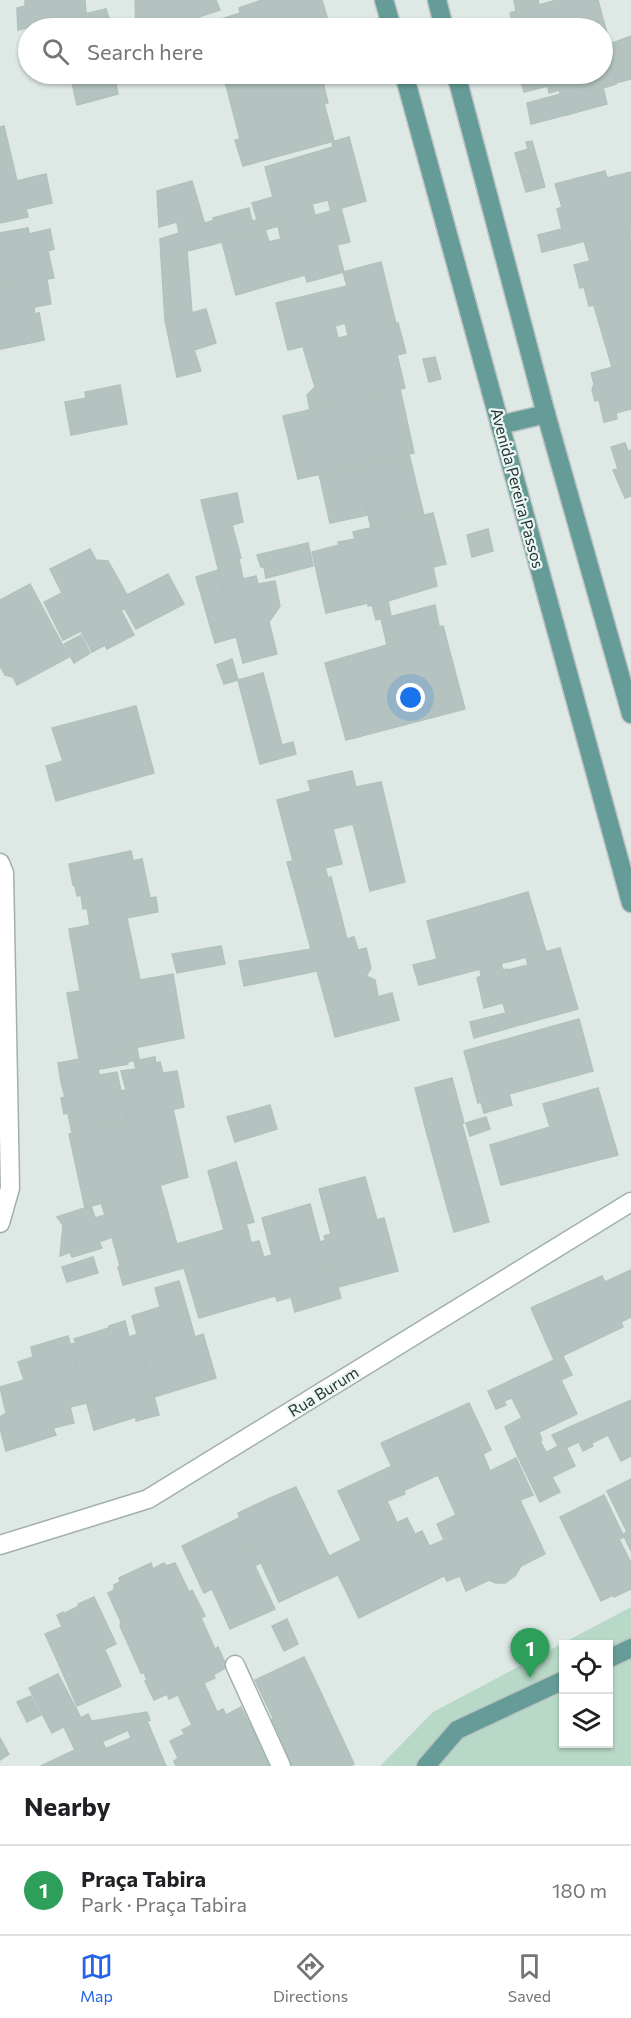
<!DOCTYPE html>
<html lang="en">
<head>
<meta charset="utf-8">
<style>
	body { margin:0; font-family:Commissioner,sans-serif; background:#f2f2f2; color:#202124 }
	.controls { position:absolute; right:18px; bottom:18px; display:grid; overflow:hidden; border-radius:0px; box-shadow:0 2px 4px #0004 }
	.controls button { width:54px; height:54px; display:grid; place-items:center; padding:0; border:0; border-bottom:2px solid #e0e0e0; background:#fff; color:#202124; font:30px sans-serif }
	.you { position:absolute; left:411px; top:698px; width:21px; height:21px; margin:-15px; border:4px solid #fff; border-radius:50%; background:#1a73e8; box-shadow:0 0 0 9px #1a73e833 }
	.badge { display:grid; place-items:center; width:39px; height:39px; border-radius:50%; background:#2563eb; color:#fff; font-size:20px; font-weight:700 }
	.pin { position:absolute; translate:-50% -50px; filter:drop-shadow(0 2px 3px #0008) }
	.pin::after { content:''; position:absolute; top:32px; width:21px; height:18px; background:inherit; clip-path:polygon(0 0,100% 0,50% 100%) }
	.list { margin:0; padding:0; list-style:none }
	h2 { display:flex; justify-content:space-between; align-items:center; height:78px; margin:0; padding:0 24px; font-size:26px }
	h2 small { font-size:20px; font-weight:400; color:#757577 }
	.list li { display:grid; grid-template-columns:39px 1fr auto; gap:18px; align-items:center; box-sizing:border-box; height:90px; padding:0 24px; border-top:2px solid #e0e0e0 }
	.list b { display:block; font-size:22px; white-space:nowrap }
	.list p { margin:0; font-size:20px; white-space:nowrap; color:#757577 }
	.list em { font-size:20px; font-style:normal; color:#757577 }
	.icon { flex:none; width:33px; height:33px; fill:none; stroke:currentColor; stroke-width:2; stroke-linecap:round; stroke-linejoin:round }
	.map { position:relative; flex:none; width:631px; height:1766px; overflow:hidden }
	.search { position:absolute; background:#fff; box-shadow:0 2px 4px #0004; left:18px; right:18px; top:18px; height:66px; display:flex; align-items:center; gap:15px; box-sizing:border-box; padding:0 21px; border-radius:33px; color:#757577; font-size:22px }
	.sheet { height:168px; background:#fff }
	nav { display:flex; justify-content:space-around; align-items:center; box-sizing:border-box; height:84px; border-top:2px solid #e0e0e0; background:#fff; font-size:16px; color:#757577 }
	nav a { display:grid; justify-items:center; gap:3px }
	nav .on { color:#2563eb }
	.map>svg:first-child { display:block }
	.green { fill:#b8d9c7; fill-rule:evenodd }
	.building { fill:#b4c3bf; stroke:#b1c2be; stroke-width:1.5 }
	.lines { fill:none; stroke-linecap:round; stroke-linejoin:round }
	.minor-casing { stroke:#a2b0ad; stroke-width:21 }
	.major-casing { stroke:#bcc3c2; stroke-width:21 }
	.minor { stroke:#fff; stroke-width:18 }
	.major { stroke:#659c97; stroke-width:18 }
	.labels { text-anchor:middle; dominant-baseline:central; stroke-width:4.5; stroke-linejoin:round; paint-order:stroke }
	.street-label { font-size:16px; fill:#213735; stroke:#eef6f3 }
</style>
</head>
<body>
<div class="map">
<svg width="631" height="1766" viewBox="0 0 631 1766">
	<rect width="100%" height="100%" fill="#dee9e6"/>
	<!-- green -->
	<path class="green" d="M631,1607V1766H380L433,1712ZM564,1644H608V1744H564Z"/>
	<!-- building -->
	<g class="building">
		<path d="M25,0H85L86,13L18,30L17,8L25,6Z"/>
		<path d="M139,0H158L152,28H136L135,1Z"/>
		<path d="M158,0H216L220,10L165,28H152Z"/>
		<path d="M262,0H322L330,28H221L218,20L240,13L239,8Z"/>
		<path d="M514,0H538L539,5L557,0H567L574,28H514L510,13L516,11Z"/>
		<path d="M568,0H598L608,37L602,39V28H575Z"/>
		<path d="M106,9L112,28H53L51,22Z"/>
		<path d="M631,36V79L616,83L610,57L614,56L610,44Z"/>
		<path d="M608,37L614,56L610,57L616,84L603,88L607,104L566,115L555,74H602V39Z"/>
		<path d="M70,74H131L133,80L116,84L118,94L77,105Z"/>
		<path d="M148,74H176L175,81H147Z"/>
		<path d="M223,74H321L328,103H324L334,141L243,166L235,140L240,139Z"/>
		<path d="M519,74H538L539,80L556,75L560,90L549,93L548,86L524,92Z"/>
		<path d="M561,94L566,115L531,124L527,103Z"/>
		<path d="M4,126L17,181L46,174L52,203L26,209L28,217L0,223V127Z"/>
		<path d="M349,137L366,201L331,211L328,200L312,204L315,215L275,227L272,216L257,220L252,203L273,197L265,167L333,147L332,142Z"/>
		<path d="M532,141L545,187L526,192L515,153L528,149L526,142Z"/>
		<path d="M605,171L607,178L631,172V229L566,246L557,209L562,207L555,184Z"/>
		<path d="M192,181L211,245L161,258L160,239L179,233L177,222L159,227L157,191Z"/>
		<path d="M249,208L252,221L272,216L275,227L211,245L205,223L214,220L213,218Z"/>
		<path d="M341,208L350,242L337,245L344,272L307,282L305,275L236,295L222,242L265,229L269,242L281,239L278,226Z"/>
		<path d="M28,228L37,276L0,285V233Z"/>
		<path d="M28,228L29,234L50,229L54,249L48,251L54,278L0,287V233Z"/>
		<path d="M562,229L566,246L542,252L538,235Z"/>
		<path d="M630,229L631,296L589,306L584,287L580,288L574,265L590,261L584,241Z"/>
		<path d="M187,251L192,313L165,320L161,258Z"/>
		<path d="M381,262L396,324L348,335L345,323L335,326L338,338L288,350L276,303L347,286L343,272Z"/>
		<path d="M47,279L51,304L34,307L35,314L39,313L44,340L0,349V287Z"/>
		<path d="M27,282L31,308H25L26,316L39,313L44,340L0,349V287Z"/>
		<path d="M631,296V362L612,367L594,306Z"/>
		<path d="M206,309L216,343L194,350L201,371L177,377L165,320Z"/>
		<path d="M398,323L406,353L397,355L405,388L310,410L307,395L315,387L303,347Z"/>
		<path d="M435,357L441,379L429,382L423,359Z"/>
		<path d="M631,362V409L616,413L617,419L604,422L599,400L595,401L592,390L594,384L591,373Z"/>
		<path d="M120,385L127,424L71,435L65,402L86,398L85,392Z"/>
		<path d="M400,389L414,453L298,479L283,416Z"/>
		<path d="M625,443L628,451L631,450V496L625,498L613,470L618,469L611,447Z"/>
		<path d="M409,454L424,516L371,528L357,466Z"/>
		<path d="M357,466L368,515L330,523L319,474Z"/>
		<path d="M237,493L243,522L232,525L241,558L217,564L201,500Z"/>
		<path d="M433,513L446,564L433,567L437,586L388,601L391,616L381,619L376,620L372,605L368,606V603L326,613L312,552L339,545L338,542L355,539L353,532Z"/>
		<path d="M488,529L493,551L472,557L467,535Z"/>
		<path d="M308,543L313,566L266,578L264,567H261L257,555Z"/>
		<path d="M90,549L96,560L108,561L127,595L125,609L121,610L134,635L107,649L105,645L92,652L81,631L63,640L44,602L62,593L50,569Z"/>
		<path d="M239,559L243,579L256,576L258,584L275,581L280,606L269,622L277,654L243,663L217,564Z"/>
		<path d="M218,570L236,637L215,643L196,577Z"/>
		<path d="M168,574L184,604L136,629L125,609L127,595Z"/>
		<path d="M30,584L69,657L17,685L13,677L5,675L0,666V600Z"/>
		<path d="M435,605L439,626L386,640L381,619Z"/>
		<path d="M443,626L465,709L346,740L325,663L387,645L386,641Z"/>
		<path d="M81,635L90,653L74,663L64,644Z"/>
		<path d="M232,659L238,680L224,684L217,665Z"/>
		<path d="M263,673L282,745L293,742L296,754L260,764L238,680Z"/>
		<path d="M136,706L154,773L56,801L46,766L63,761L52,728Z"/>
		<path d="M352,771L356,787L381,782L405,882L370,891L353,824L333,829L342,864L325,868L328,878L294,887L287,862L293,861L277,800L311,791L308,781Z"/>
		<path d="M131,851L133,861L142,859L150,898L156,897L158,912L90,925L87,908L83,909L81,895L77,896L75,886L73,885L69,864Z"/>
		<path d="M331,877L347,939L311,949L294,887Z"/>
		<path d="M528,892L546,952L511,961L494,902Z"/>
		<path d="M494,902L511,961L419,985L413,965L437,959L427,921Z"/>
		<path d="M127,918L140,980L80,991L69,929Z"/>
		<path d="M354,937L358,950L366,948L371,968L366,976L375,980L378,996L328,1010L311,949Z"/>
		<path d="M221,946L225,964L177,973L172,954Z"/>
		<path d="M560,948L578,1009L523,1024L508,970L528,965L526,957Z"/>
		<path d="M311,949L317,971L244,986L239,961Z"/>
		<path d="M501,964L503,970L508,969L516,999L484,1008L477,978L481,976L480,969Z"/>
		<path d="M173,974L184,1038L79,1059L67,993Z"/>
		<path d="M392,993L399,1020L335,1037L328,1010Z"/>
		<path d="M516,999L523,1024L474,1038L470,1022L506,1013L503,1003Z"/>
		<path d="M579,1019L593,1071L509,1094L512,1105L484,1113L481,1102L478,1103L464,1051Z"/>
		<path d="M137,1048L139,1059L128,1062V1064L66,1075L67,1081L61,1082L58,1063Z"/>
		<path d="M155,1057L156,1063L160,1062L163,1073L177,1071L184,1107L127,1120L120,1091L126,1090L121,1071L136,1069L134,1061Z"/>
		<path d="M98,1068L99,1075L117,1072L127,1120L72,1133L68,1113L64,1114L61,1098L65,1097L61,1082L67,1081L66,1075Z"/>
		<path d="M452,1078L464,1123L427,1134L415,1088Z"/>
		<path d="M598,1088L618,1155L501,1185L490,1145L550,1127L543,1104Z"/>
		<path d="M270,1105L277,1129L235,1142L227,1117Z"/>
		<path d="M173,1109L188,1177L85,1208L69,1134Z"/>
		<path d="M486,1117L490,1129L470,1136L466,1123Z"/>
		<path d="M462,1124L489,1222L454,1232L427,1134Z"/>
		<path d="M236,1162L254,1222L246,1224L248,1230L243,1235L224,1230L208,1171Z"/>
		<path d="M365,1177L377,1220L384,1218L398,1271L338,1287L324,1236L331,1234L319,1189Z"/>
		<path d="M160,1185L178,1248L120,1266L112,1237L99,1242L102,1248L72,1257L70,1252L60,1256L63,1225L57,1217L91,1206L95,1218L105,1215L101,1203Z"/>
		<path d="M310,1204L320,1242L326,1240L341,1298L295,1312L291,1297L277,1301L264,1257L272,1255L262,1218Z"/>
		<path d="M224,1230L243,1235L248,1230L251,1243L259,1241L275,1296L199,1318L177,1244Z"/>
		<path d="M178,1248L184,1268L123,1285L118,1267Z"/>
		<path d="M93,1257L98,1273L67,1282L62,1267Z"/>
		<path d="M631,1270V1317L621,1322L623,1327L554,1360L531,1308L602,1276L605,1282Z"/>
		<path d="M179,1281L195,1337L203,1334L216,1378L154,1397L132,1316L160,1307L155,1288Z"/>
		<path d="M125,1321L129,1337L137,1334L159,1415L136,1421V1417L94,1430L71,1344L76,1343L74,1339L109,1328V1326Z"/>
		<path d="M68,1336L87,1403L70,1407L74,1423L53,1428L56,1435L6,1451L0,1428V1417L6,1413L0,1387L24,1380L18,1362L33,1357L31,1347Z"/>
		<path d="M563,1356L572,1375L561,1380L577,1414L531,1436L512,1398L504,1401L506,1405L496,1409L488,1391Z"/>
		<path d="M631,1400V1456L621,1461L608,1435L592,1443L581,1422Z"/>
		<path d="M469,1403L491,1450L483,1454L490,1471L516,1458L533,1495L520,1500L545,1554L521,1566L515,1576L505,1583H496L489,1580L466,1591L460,1576L447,1581L430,1546L444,1540L437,1524L456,1515L438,1475L403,1491L381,1443Z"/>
		<path d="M523,1417L531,1436L539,1432L542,1440L516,1452L505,1427Z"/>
		<path d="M581,1422L593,1446L583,1451L572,1426Z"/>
		<path d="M572,1426L579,1442L566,1448L564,1443L558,1446L552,1435Z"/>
		<path d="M540,1441L546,1452L522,1465L516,1452Z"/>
		<path d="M564,1443L575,1466L552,1477L560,1492L540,1502L522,1465Z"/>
		<path d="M392,1466L405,1494L387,1501L397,1523L361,1540L338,1491Z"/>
		<path d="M631,1479V1551L623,1534L627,1532L607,1491Z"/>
		<path d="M296,1487L338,1575L309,1588L268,1499Z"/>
		<path d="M604,1495L624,1537L619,1539L631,1563V1589L614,1597L613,1595L601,1601L560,1517Z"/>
		<path d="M268,1499L309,1588L279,1602L238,1513Z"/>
		<path d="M239,1518L260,1563L255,1566L275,1609L230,1629L212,1589L204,1593L182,1546Z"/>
		<path d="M407,1518L415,1534L422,1531L444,1576L359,1618L329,1556Z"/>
		<path d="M151,1563L153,1569L164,1563L167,1566L175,1563L189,1592L192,1590L205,1616L201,1618L215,1649L218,1647L227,1667L213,1675L215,1678L169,1699L167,1694L154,1700L145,1681L147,1680L144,1673H141L120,1626L121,1622L108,1593L114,1590V1585L120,1582L119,1578Z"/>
		<path d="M94,1597L116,1644L105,1649L101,1641L57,1660L45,1634L62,1627L57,1615L63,1612V1614L79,1606L78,1604Z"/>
		<path d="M287,1619L298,1644L284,1651L272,1626Z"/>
		<path d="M101,1641L121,1686L77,1706L57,1660Z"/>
		<path d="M304,1657L322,1695L273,1718L255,1680Z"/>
		<path d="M58,1674L81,1718L52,1733L29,1688Z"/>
		<path d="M204,1683L217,1712L192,1725L178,1695Z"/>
		<path d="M322,1695L354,1764L350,1766H284L277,1752L285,1748L272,1719Z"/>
		<path d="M31,1696L41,1715L27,1722L17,1702Z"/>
		<path d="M241,1707L250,1725L254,1723L261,1735L258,1742L269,1766H176L174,1761L178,1758L170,1741L185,1734L182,1730L223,1709L226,1715Z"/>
		<path d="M147,1712L150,1720L102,1742L91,1721Z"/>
		<path d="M88,1714L106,1749L86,1757L81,1747L75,1750L64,1727Z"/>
		<path d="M147,1721L166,1766H41L81,1747L86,1757L131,1738L128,1730Z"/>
		<path d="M0,1738L9,1754L0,1760Z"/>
	</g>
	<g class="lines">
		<defs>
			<g id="minor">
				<path d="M0,863L4,873L10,1188L0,1223"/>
				<path d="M0,1545L148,1499L631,1202"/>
				<path d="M235,1665L281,1766"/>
			</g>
			<g id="major">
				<path d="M384,0L392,28"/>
				<path d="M437,0L444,28"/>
				<path d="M404,74L631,903"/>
				<path d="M456,74L546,414L631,714"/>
				<path d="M500,425L546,414"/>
				<path d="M608,1659L631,1648"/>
				<path d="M426,1766L457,1730L564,1680"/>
			</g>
		</defs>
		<!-- minor casing -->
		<use href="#minor" class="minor-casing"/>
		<!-- major casing -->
		<use href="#major" class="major-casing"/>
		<!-- minor -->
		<use href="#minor" class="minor"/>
		<!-- major -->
		<use href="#major" class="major"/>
	</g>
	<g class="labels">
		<!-- street labels -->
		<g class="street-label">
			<text transform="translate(518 488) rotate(75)">Avenida Pereira Passos</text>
			<text transform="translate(323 1391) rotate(-32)">Rua Burum</text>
		</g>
	</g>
</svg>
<div class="controls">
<button><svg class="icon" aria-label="locate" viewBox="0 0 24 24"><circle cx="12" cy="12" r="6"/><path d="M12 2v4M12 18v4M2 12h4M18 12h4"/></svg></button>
<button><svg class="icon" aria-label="layers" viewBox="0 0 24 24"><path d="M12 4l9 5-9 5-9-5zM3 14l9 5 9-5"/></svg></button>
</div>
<div class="you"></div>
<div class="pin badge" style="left:530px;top:1678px;background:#2e9e5b">1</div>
<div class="search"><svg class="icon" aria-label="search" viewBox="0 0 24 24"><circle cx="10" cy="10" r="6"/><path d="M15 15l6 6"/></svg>Search here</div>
</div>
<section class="sheet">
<h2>Nearby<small></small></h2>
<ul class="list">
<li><span class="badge" style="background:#2e9e5b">1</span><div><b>Praça Tabira</b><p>Park · Praça Tabira</p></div><em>180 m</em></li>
</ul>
</section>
<nav>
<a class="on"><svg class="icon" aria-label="map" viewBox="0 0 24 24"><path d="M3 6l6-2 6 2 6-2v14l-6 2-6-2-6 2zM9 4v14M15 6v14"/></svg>Map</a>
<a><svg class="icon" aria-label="directions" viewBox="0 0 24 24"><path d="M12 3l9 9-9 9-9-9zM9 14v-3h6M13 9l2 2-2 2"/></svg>Directions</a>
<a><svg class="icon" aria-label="saved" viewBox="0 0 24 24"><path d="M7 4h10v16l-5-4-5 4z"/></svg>Saved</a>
</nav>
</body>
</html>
